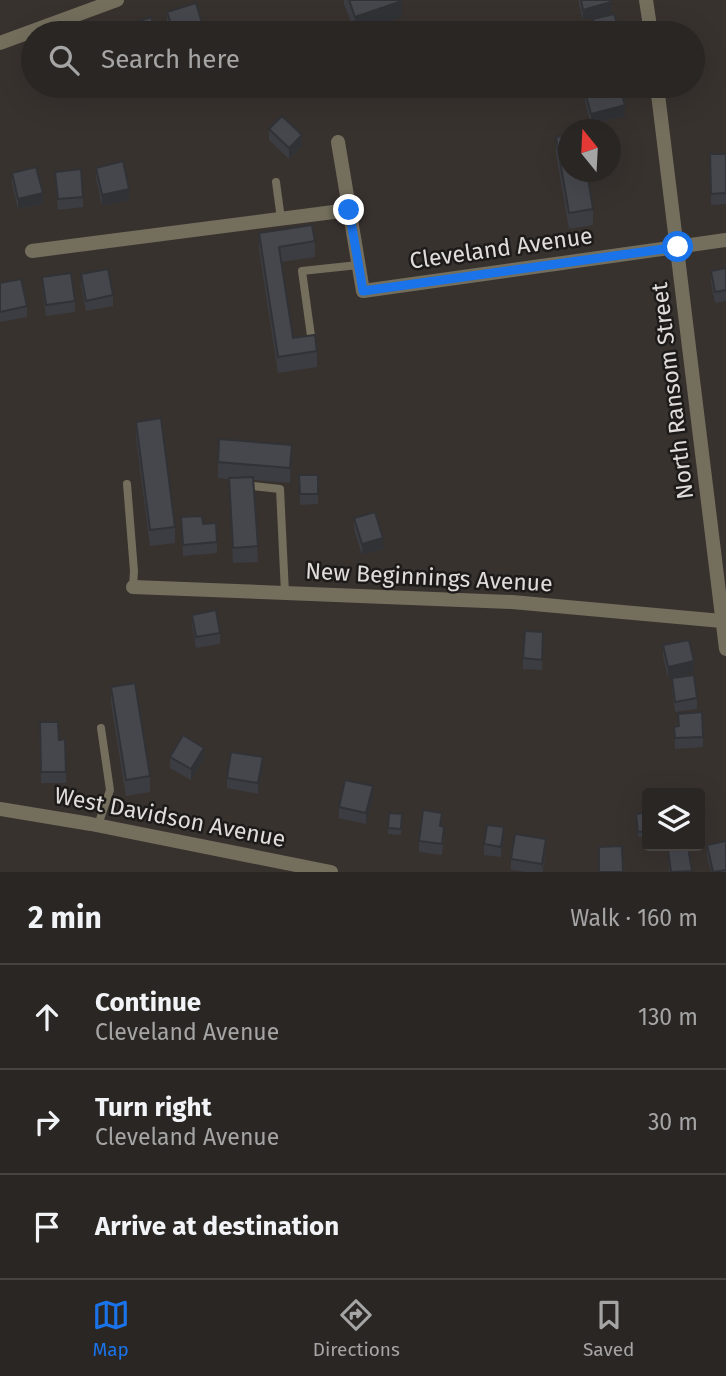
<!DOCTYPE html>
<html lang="en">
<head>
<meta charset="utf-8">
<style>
	body { margin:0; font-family:"Fira Sans",sans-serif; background:#363230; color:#f1f3f6 }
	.controls { position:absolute; right:21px; bottom:21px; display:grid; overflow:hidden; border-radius:7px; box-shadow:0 7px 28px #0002 }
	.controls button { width:63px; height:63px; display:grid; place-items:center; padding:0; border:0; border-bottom:2px solid #464341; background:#2a2623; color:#f1f3f6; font:35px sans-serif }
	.compass { position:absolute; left:558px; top:119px; width:63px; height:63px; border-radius:50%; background:#2a2623; box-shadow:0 7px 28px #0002; rotate:342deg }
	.stop { position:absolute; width:21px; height:21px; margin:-16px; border:5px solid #1a73e8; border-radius:50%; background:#fff }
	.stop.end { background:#1a73e8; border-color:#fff; box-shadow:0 2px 7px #0008 }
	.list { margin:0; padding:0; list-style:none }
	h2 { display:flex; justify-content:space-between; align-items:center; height:91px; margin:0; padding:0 28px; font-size:30px }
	h2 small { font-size:23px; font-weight:400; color:#a5a5a6 }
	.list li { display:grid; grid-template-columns:46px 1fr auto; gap:21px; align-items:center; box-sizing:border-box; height:105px; padding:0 28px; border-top:2px solid #464341 }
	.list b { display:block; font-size:26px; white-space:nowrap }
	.list p { margin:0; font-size:23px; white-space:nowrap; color:#a5a5a6 }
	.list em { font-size:23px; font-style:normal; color:#a5a5a6 }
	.icon { flex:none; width:38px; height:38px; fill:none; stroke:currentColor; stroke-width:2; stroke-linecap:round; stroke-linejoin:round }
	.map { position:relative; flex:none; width:726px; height:872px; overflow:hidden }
	.search { position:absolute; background:#2a2623; box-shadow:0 7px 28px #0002; left:21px; right:21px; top:21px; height:77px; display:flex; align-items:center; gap:18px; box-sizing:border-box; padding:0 24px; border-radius:38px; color:#a5a5a6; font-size:26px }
	.sheet { height:406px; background:#2a2623 }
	nav { display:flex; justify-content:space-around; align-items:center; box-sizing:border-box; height:98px; border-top:2px solid #464341; background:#2a2623; font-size:19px; color:#a5a5a6 }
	nav a { display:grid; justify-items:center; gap:4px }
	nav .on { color:#1a73e8 }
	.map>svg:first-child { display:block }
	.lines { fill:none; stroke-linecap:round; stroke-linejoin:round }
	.service { stroke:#746e5d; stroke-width:8 }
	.minor { stroke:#746e5d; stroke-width:14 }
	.tertiary { stroke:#746e5d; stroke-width:14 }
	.wall { fill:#3c3d42 }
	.shaded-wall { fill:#313236 }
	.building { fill:#46474d; stroke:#313236; stroke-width:2 }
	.route { stroke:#1a73e8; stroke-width:9 }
	.labels { text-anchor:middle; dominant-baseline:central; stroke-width:5; stroke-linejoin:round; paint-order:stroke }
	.street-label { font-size:23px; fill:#e0dcda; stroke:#1d1b19 }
</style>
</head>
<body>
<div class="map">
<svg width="726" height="872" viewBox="0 0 726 872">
	<rect width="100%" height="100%" fill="#38322f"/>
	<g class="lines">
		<!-- service -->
		<g class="service">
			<path d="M276,182L281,219"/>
			<path d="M311,336L302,271L358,265"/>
			<path d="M127,484L134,571L133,587"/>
			<path d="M244,485L280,489L285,593"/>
			<path d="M98,825L110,790L101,728"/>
		</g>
		<!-- minor -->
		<g class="minor">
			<path d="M646,0L651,33"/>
			<path d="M0,43L117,0"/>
			<path d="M657,86L726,649"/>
			<path d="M338,142L363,291L726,240"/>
			<path d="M32,251L349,210"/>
			<path d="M133,587L512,602L722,621"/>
		</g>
		<!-- tertiary -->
		<path class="tertiary" d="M0,809L91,824L331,872"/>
	</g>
	<!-- wall -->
	<g class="wall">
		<path d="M344,0H402V17L355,33L344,4Z"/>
		<path d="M579,0H610L611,13L583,20L579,5Z"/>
		<path d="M167,12L203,33H170L167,23Z"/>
		<path d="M593,19L620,33H594Z"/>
		<path d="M585,92L625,116L591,124L585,103Z"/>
		<path d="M269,129L302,146L289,159L269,140Z"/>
		<path d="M556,137L593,209V225L569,229L556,153Z"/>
		<path d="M710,154H726V204L711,205Z"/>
		<path d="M96,168L129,200L102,206L96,178Z"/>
		<path d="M55,172L83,197V207L58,210Z"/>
		<path d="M12,173L43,204L18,209L12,184Z"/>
		<path d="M259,233L315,241V257L281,262L293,338L317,351V367L278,373L259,249Z"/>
		<path d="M726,268V301L715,303L711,282V271Z"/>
		<path d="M81,274L113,295V306L86,311L81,285Z"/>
		<path d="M42,277L75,301V312L46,316L42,288Z"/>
		<path d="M0,283L27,306V317L0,322Z"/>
		<path d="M136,422L175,527V543L150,546L136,438Z"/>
		<path d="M292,461L290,483L253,480L258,562L233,563L229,479L218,478V462Z"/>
		<path d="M299,475H318V504L300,505Z"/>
		<path d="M181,517L217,542V553L183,556Z"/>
		<path d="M354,518L383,549L362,555L354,529Z"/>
		<path d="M192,615L220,633V644L196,648L192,625Z"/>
		<path d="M543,643L542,670L523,669V658Z"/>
		<path d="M663,645L694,672L668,678L663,656Z"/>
		<path d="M672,678L697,698V709L675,712L672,689Z"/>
		<path d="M111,687L150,776V792L126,796L111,703Z"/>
		<path d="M678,714L703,737V747L675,749L674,727L678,726Z"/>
		<path d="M40,722L59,740L66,772V783H41Z"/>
		<path d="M170,757L204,758L191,780L170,768Z"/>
		<path d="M263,768L258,794L227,788V778Z"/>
		<path d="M373,797L366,824L339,818V807Z"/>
		<path d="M647,813V836L638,837L636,814Z"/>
		<path d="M402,820L401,835L388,834V828Z"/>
		<path d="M442,827L444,838L442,855L419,852V841Z"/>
		<path d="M504,838L501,857L484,855V844Z"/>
		<path d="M707,845L726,872H711L707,856Z"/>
		<path d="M688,847L692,872H669L668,850Z"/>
		<path d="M546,850L543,872H526L511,870V859Z"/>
	</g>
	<!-- shaded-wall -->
	<g class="shaded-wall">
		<path d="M402,1V17L355,33V17Z"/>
		<path d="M611,2V13L583,20V10Z"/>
		<path d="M203,26V33H181Z"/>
		<path d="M625,105V116L591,124V114Z"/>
		<path d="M302,135V146L289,159V148Z"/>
		<path d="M129,189V200L102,206V195Z"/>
		<path d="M43,193V204L18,209V199Z"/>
		<path d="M292,445V461L290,483V468Z"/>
		<path d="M383,538V549L362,555V544Z"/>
		<path d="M694,661V672L668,678V667Z"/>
		<path d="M204,748V758L191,780V769Z"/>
		<path d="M263,757V768L258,794V783Z"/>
		<path d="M373,786V797L366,824V813Z"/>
		<path d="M504,827V838L501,857V847Z"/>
		<path d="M546,839V850L542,872V864Z"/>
	</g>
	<!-- building -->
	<g class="building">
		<path d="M349,0H402V1L355,17Z"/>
		<path d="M581,0H610L611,2L583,10Z"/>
		<path d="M196,3L203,26L181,33H174L167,12Z"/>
		<path d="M614,14L620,33H597L593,19Z"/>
		<path d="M151,17L157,33H131L128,25Z"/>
		<path d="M610,86H619L625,105L591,114L585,92Z"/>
		<path d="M282,116L302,135L289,148L269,129Z"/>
		<path d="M569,135V172H587L593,209L569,213L556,137Z"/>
		<path d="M710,154H726V193L711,194Z"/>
		<path d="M123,161L129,189L102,195L96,168Z"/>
		<path d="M36,167L43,193L18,199L12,173Z"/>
		<path d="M81,169L83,197L58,199L55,172Z"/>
		<path d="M312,225L315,241L279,247L293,338L315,335L317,351L278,357L259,233Z"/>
		<path d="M726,268V290L715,292L711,271Z"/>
		<path d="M108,269L113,295L86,301L81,274Z"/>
		<path d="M71,273L75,301L46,305L42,277Z"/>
		<path d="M21,279L27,306L0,312V283Z"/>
		<path d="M161,418L175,527L150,530L136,422Z"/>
		<path d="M219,439L292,445L290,468L218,462Z"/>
		<path d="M299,475H318V494H300Z"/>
		<path d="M253,477L258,546L233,548L229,478Z"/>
		<path d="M375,512L383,538L362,544L354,518Z"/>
		<path d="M202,516L203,524L216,523L217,542L183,545L181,517Z"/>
		<path d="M216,610L220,633L196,637L192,615Z"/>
		<path d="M525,631L543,632L542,660L523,658Z"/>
		<path d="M689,640L694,661L668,667L663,645Z"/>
		<path d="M694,675L697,698L675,702L672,678Z"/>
		<path d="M135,683L150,776L126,780L111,687Z"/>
		<path d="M702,712L703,737L675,738L674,727L679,726L678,714Z"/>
		<path d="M40,722H58L59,740L65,739L66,772H41Z"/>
		<path d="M183,735L204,748L191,769L170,757Z"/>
		<path d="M231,752L263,757L258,783L227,778Z"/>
		<path d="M345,780L373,786L366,813L339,807Z"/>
		<path d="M423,810L442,813L440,826L444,827L442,844L419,841Z"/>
		<path d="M389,813L402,814L401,829L388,828Z"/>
		<path d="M647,813V831L638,832L636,814Z"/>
		<path d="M487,825L504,827L501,847L484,844Z"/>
		<path d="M515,834L546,839L542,864L511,859Z"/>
		<path d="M726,841V870L713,872L707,845Z"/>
		<path d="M622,846L623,872H599V847Z"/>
		<path d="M688,847L692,871L671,872L668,850Z"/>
	</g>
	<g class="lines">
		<!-- route -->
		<path class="route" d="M349,210L363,291L678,247"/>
	</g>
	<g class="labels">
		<!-- street labels -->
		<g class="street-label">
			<text transform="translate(501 248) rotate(-8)">Cleveland Avenue</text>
			<text transform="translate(672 391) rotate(-97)">North Ransom Street</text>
			<text transform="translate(429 577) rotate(3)">New Beginnings Avenue</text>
			<text transform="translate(170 817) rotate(11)">West Davidson Avenue</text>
		</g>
	</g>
</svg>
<div class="controls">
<button><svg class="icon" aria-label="layers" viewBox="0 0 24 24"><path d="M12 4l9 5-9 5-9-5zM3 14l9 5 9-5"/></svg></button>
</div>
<svg class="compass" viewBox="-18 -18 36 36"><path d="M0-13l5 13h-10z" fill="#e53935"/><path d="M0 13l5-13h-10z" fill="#a5a5a6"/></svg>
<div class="stop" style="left:678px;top:247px"></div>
<div class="stop end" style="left:349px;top:210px"></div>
<div class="search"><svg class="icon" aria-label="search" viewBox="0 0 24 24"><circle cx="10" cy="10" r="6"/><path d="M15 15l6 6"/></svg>Search here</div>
</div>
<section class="sheet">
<h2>2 min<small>Walk · 160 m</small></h2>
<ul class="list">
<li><svg class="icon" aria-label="ahead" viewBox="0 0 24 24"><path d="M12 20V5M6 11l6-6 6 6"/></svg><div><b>Continue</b><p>Cleveland Avenue</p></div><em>130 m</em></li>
<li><svg class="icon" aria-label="right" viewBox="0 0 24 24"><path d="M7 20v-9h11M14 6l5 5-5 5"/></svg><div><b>Turn right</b><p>Cleveland Avenue</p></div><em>30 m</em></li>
<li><svg class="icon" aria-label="arrive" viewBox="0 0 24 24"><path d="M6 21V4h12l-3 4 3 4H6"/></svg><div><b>Arrive at destination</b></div></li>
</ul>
</section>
<nav>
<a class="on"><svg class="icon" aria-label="map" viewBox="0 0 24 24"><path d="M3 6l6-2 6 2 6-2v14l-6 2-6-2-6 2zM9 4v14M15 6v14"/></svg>Map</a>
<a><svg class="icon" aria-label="directions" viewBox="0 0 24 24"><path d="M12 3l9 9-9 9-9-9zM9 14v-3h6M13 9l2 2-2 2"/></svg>Directions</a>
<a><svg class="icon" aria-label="saved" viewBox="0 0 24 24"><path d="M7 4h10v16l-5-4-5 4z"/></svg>Saved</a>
</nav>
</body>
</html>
